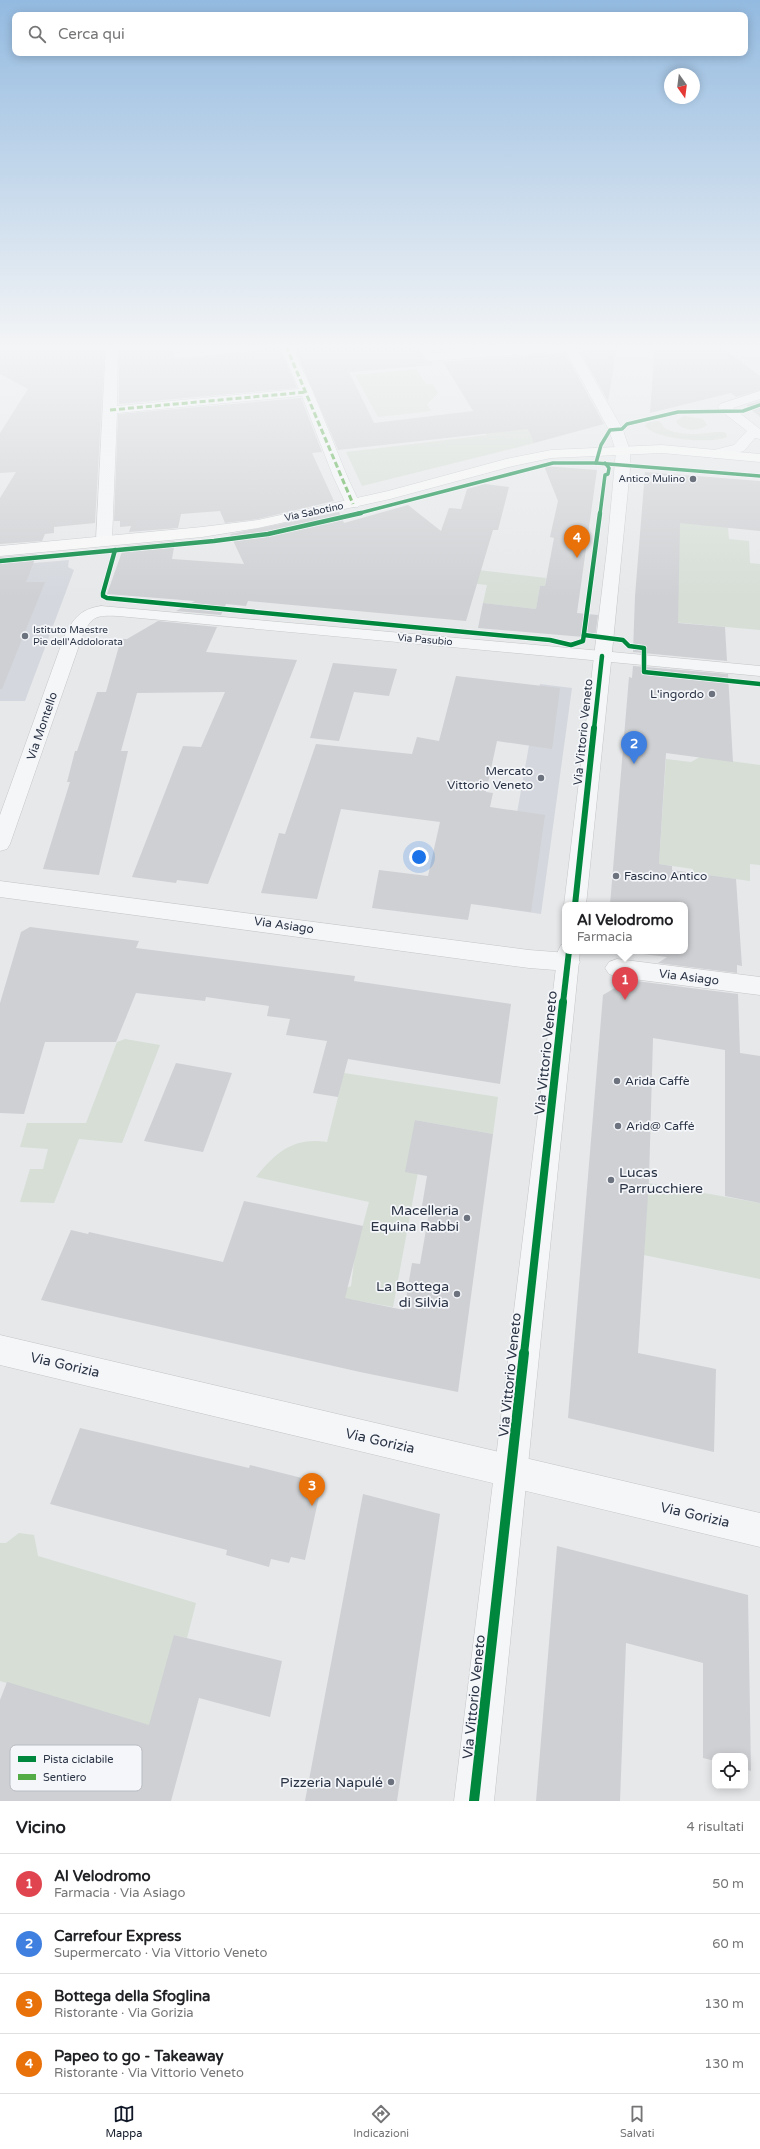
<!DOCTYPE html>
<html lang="it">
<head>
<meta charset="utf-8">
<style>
	body { margin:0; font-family:"Varela Round",sans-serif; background:#f6f6f6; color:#202124 }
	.controls { position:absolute; right:12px; bottom:12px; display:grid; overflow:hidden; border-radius:8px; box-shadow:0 2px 10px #0003 }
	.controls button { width:36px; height:36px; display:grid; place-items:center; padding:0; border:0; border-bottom:1px solid #e0e0e0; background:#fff; color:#202124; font:20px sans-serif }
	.compass { position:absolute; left:664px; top:68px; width:36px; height:36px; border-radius:50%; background:#fff; box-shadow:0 2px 10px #0003; rotate:166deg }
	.you { position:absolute; left:419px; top:857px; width:14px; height:14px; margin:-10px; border:3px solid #fff; border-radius:50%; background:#1a73e8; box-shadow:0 0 0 6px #1a73e833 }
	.badge { display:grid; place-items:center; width:26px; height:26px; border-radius:50%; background:#111827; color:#fff; font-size:13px; font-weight:700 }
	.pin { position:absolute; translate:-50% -33px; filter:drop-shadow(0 1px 2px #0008) }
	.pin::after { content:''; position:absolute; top:21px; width:14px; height:12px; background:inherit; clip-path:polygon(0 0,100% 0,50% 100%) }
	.popup { position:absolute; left:562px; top:902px; width:126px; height:52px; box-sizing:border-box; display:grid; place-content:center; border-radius:8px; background:#fff; filter:drop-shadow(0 1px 3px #0005); font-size:13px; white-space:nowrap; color:#757577 }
	.popup b { font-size:15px; color:#202124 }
	.popup::after { content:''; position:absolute; left:50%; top:100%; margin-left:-8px; border:8px solid transparent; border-top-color:#fff }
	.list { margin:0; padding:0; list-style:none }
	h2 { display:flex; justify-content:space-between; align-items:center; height:52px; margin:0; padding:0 16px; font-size:17px }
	h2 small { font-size:13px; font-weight:400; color:#757577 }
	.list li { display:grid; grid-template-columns:26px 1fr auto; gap:12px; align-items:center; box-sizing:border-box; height:60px; padding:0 16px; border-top:1px solid #e0e0e0 }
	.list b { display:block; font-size:15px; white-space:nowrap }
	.list p { margin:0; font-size:13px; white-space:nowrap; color:#757577 }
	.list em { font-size:13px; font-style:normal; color:#757577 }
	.icon { flex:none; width:22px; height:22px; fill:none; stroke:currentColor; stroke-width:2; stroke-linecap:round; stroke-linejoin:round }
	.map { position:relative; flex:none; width:760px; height:1801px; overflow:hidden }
	.search { position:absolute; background:#fff; box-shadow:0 2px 10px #0003; left:12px; right:12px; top:12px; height:44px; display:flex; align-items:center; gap:10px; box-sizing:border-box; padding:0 14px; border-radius:8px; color:#757577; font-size:15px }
	.sheet { height:292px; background:#fff }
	nav { display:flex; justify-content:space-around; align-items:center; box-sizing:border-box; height:56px; border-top:1px solid #e0e0e0; background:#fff; font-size:11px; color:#757577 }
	nav a { display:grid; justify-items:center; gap:2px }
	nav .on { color:#111827 }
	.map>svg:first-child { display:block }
	.built { fill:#d4d7dd }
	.green { fill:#d6ded6 }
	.building { fill:#ced0d3 }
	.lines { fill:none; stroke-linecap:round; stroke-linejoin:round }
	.pedestrian-casing { stroke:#c4c6c8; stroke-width:1 }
	.minor-casing { stroke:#c4c6c8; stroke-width:1 }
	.tertiary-casing { stroke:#c4c6c8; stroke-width:1 }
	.primary-casing { stroke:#c2c5c8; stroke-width:1 }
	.pedestrian { fill:#f5f6f7; fill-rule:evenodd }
	.minor { fill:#f5f6f7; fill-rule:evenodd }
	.tertiary { fill:#f5f6f7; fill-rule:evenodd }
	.primary { fill:#f8f8f8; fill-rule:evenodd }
	.quiet { stroke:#54ac47; stroke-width:3; stroke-dasharray:6 3; stroke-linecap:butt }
	.cycleway-far4-casing { stroke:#f4f6f9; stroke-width:5 }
	.cycleway-far3-casing { stroke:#f4f6f9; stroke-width:6 }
	.cycleway-far2-casing { stroke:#f4f6f9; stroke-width:8 }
	.cycleway-far1-casing { stroke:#f4f6f9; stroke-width:10 }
	.cycleway-casing { stroke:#f4f6f9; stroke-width:12 }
	.cycleway-far4 { stroke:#00873e; stroke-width:3.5 }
	.cycleway-far3 { stroke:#00873e; stroke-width:4.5 }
	.cycleway-far2 { stroke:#00873e; stroke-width:6 }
	.cycleway-far1 { stroke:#00873e; stroke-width:8 }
	.cycleway { stroke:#00873e; stroke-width:10 }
	.poi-dot { fill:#6c737f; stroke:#f4f6f9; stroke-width:1.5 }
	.labels { text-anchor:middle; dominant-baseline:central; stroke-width:3.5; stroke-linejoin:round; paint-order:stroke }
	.far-poi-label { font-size:10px; fill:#2b3445; stroke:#f4f6f9; text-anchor:end }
	.far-street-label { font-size:10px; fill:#2b3445; stroke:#f4f6f9 }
	.poi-label { font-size:12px; fill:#2b3445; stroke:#f4f6f9; text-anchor:start }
	.street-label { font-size:12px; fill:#2b3445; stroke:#f4f6f9 }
	.near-street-label { font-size:14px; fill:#2b3445; stroke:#f4f6f9 }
	.near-poi-label { font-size:14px; fill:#2b3445; stroke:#f4f6f9; text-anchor:end }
	.key { fill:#f4f6f9; stroke:#b8bcc3; stroke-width:1 }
	.key-label { font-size:11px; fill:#2b3445 }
</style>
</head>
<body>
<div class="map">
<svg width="760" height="1801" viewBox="0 0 760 1801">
	<rect width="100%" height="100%" fill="#e6e8ea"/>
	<!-- built -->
	<g class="built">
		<path d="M69,560L68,567L74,570L25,701H0V566Z"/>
		<path d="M540,684L572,688L541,914L500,908Z"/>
	</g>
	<!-- green -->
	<g class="green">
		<path d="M416,369L426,384H433L438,393L427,404L431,411L378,417L355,375Z"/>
		<path d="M519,408L535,443L362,486L346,452L487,435L483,430Z"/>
		<path d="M684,416L703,419L707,425C699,432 680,431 676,421Z"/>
		<path d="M657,421C662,422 662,426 666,429C674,433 685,434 695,434C702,434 721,430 726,433L727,437C712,444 656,440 645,426L647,423Z"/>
		<path d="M680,507L727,517L729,539L749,541L750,563L760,564V630L672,622Z"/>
		<path d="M426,564L546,578L545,586H540L536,609L483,603L487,585L422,578Z"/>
		<path d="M700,757L760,765V865L750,864V881L693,873V869L659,864L666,759L691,762Z"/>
		<path d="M125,1039L160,1045L122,1143L79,1139L54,1203L20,1202L30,1169H43L48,1149L20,1147L27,1123H86L117,1042Z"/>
		<path d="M344,1073L498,1097L493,1134L415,1120L420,1161L393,1307L342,1298L344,1289L351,1286L355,1255L369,1202L256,1177C276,1152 294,1137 327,1142Z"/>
		<path d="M648,1183L760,1203V1279L644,1255Z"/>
		<path d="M19,1533L34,1535L38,1556L196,1603L187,1638L174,1635L188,1737L0,1681V1543H6Z"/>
	</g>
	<!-- building -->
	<g class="building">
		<path d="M0,346H105L95,523L54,527V533L45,534L42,541L0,544V498L16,472L0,473V433L28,389L0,374Z"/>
		<path d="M119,346H170L175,359L264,350L262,346H279L297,388L119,404Z"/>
		<path d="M294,346H416L425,360L432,362L433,365L349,372L374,423L473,411L443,362L565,353L604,424L534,443L528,429L338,450Z"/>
		<path d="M434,346H519L437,351Z"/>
		<path d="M577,346H617L608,401Z"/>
		<path d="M655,346H720L760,376V390L736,397L731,393L650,413Z"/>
		<path d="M301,398L322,452L312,453L334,501L258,519L225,523L220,511L181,514L178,528L129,532L131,526L120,527V521H114L118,414Z"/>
		<path d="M760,401V417L746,405Z"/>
		<path d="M544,466L597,470L577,613L598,615L595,638L478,628L483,603L536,609L540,586H545L554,538L550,537L558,501Z"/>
		<path d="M645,472L760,481V531L680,523L678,623L725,627L727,661L633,652L635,596Z"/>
		<path d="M485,484L509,487L498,530H493L466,621L248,601L246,606L226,604L221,615L176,611L195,601L107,594L124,546L175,541L172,559L244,564L230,534L339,512L344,523L408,505L441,531L449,508L461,509L467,489Z"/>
		<path d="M37,554L26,582H45L2,689H0V557Z"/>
		<path d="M158,621L217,627L206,652L297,660L208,884L177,880L176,883L132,877L183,746L201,747L225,692L137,693L121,751H128L99,875L43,869L70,782H67L75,751H77L97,692H106L121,639H127Z"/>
		<path d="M333,663L397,669L389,696L354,692L339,741L310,738Z"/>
		<path d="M633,666L728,674L733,762L666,753L659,864L672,866V870L736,879L742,966L737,965V973L658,963L667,957L619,951H685V905H610L629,677L632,678Z"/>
		<path d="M456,676L560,688L552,749L497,741L486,792L493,793L490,807L545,815L531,912L471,904L468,920L372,908L379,870L428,876L440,822L341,809L317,899L261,893L279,833L285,834L316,744L412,754L417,737L439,741Z"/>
		<path d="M30,927L139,941L136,948L355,976L354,981L511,1004L500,1084L348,1059L338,1097L313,1093L327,1041L286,1035L290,1019L267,1016L269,1006L206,997L205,1001L136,993L116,1042H45L24,1114L0,1113V1003L21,932Z"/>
		<path d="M628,980L738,994L740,1053L760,1056V1203L725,1196V1050L653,1038L649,1179L638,1353L716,1369L714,1452L568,1418L603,995Z"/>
		<path d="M176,1063L232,1073L203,1152L144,1141Z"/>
		<path d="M415,1120L493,1134L458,1392L360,1372L41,1300L71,1230L88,1234L89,1232L223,1262L244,1201L363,1226L345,1298L404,1310L412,1263L420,1264L430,1207L422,1206L427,1176L405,1172Z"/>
		<path d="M80,1428L249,1468L250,1465L322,1483L305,1560L291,1557L289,1563L271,1559L269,1567L226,1555L227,1550L50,1504Z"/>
		<path d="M363,1494L440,1514L397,1801H305Z"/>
		<path d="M557,1546L748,1595L751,1771L745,1769V1756H715V1761L703,1758V1663L626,1643L620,1801H536Z"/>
		<path d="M174,1635L282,1661L270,1717L199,1698L171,1801H0V1700L7,1682L149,1725Z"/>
	</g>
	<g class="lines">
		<defs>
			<path id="pedestrian" d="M340,472L347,476L360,504L358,507H348L346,504L333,476Z"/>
			<g id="minor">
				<path d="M106,346H118L117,406L299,389L280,346H292L313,392L347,476L340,480L333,476L302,396L117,413L112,541L109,544H99L96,541Z"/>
				<path d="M417,346H429L433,353L538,346H575L623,430L630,451L623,455L616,451L609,430L566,351L430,361L426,359Z"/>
				<path d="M760,391V399L733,408L760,429V439L755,438L744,451L715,458L710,457L708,454L710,451L734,445L747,431L720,410L718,407L720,404Z"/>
				<path d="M101,606L602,651L608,652L611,656L608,660L602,661L118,616C96,615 91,616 82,637L10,844L7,849L0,851V815L64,637C73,619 80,609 101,606Z"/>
				<path d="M0,881L529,950L568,953L576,956L580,962L576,968L568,971L529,968L0,897Z"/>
				<path d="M617,959L760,977V995L617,977L609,974L605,968L609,962Z"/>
				<path d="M0,1335L760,1513V1547L0,1365Z"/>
			</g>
			<g id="tertiary">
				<path d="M623,447L630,451V469L612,652L760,666V676L611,662L586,905H565V907L564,905L607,549L616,451Z"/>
				<path d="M565,943V951H580L494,1801H454L558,951L561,945Z"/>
			</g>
			<path id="primary" d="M662,445L760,454V462L662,453L551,458L513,466L390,499L258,528L202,537L0,556V546L202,527L258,520L388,491L506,459L551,450Z"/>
		</defs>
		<!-- pedestrian casing -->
		<use href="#pedestrian" class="pedestrian-casing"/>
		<!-- minor casing -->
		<use href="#minor" class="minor-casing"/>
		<!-- tertiary casing -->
		<use href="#tertiary" class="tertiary-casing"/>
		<!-- primary casing -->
		<use href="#primary" class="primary-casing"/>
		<!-- pedestrian -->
		<use href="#pedestrian" class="pedestrian"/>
		<!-- minor -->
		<use href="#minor" class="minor"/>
		<!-- tertiary -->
		<use href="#tertiary" class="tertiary"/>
		<!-- primary -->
		<use href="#primary" class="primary"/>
		<!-- quiet -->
		<g class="quiet">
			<path d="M286,346L353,504"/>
			<path d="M110,410L307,392"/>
		</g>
		<defs>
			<g id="cycleway-far4">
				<path d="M596,463L601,445L610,430L622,429L627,424L678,412L743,411L760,405"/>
				<path d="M356,514L553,463H596L760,476"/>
				<path d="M600,514L605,475L608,474L609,468L605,463"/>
			</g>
			<g id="cycleway-far3">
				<path d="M115,550L103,593V596L107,598L550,640L571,645L583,641L600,513"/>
				<path d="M0,561L214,541L268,534L361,513"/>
				<path d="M584,635L623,640L629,646L644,648V672L760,684"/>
				<path d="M594,729L602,656"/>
			</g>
			<g id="cycleway-far2">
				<path d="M575,905L594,728"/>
				<path d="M563,1003L569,951"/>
			</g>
			<path id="cycleway-far1" d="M524,1354L563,1002"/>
			<path id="cycleway" d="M474,1801L524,1353"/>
		</defs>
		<!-- cycleway-far4 casing -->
		<use href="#cycleway-far4" class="cycleway-far4-casing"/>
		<!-- cycleway-far3 casing -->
		<use href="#cycleway-far3" class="cycleway-far3-casing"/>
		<!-- cycleway-far2 casing -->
		<use href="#cycleway-far2" class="cycleway-far2-casing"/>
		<!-- cycleway-far1 casing -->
		<use href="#cycleway-far1" class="cycleway-far1-casing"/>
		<!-- cycleway casing -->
		<use href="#cycleway" class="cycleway-casing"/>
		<!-- cycleway-far4 -->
		<use href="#cycleway-far4" class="cycleway-far4"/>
		<!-- cycleway-far3 -->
		<use href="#cycleway-far3" class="cycleway-far3"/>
		<!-- cycleway-far2 -->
		<use href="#cycleway-far2" class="cycleway-far2"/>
		<!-- cycleway-far1 -->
		<use href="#cycleway-far1" class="cycleway-far1"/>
		<!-- cycleway -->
		<use href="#cycleway" class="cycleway"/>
	</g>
	<!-- sky -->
	<linearGradient id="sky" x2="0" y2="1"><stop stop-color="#93bae0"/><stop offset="0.58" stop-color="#f4f5f6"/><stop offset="1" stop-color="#f4f5f6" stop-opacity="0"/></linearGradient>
	<rect width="760" height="598" fill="url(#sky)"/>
	<!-- markers -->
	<g class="poi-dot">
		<circle cx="693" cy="479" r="4"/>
		<circle cx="25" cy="636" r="4"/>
		<circle cx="712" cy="694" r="4"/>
		<circle cx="541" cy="778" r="4"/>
		<circle cx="616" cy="876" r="4"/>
		<circle cx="617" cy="1081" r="4"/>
		<circle cx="618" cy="1126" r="4"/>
		<circle cx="611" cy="1180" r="4"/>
		<circle cx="467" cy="1218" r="4"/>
		<circle cx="457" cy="1294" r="4"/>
		<circle cx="391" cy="1782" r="4"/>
	</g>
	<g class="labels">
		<!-- far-poi labels -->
		<g class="far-poi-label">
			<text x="685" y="479">Antico Mulino</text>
			<text x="33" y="630" text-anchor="start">Istituto Maestre<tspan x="33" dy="12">Pie dell'Addolorata</tspan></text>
		</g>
		<!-- far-street labels -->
		<g class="far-street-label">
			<text transform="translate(314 512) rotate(-12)">Via Sabotino</text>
			<text transform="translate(425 640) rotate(5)">Via Pasubio</text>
		</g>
		<!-- poi labels -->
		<g class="poi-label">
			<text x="704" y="694" text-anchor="end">L'ingordo</text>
			<text x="533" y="771" text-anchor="end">Mercato<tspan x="533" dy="14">Vittorio Veneto</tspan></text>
			<text x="624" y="876">Fascino Antico</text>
			<text x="625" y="1081">Arida Caffè</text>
			<text x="626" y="1126">Arìd@ Caffé</text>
		</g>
		<!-- street labels -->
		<g class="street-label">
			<text transform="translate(42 726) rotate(-71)">Via Montello</text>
			<text transform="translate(583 732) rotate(-84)">Via Vittorio Veneto</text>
			<text transform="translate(284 925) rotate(8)">Via Asiago</text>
			<text transform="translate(689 977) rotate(7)">Via Asiago</text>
		</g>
		<!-- near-street labels -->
		<g class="near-street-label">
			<text transform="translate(546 1053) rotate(-84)">Via Vittorio Veneto</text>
			<text transform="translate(65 1365) rotate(13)">Via Gorizia</text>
			<text transform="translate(510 1375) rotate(-84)">Via Vittorio Veneto</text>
			<text transform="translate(380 1441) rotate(13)">Via Gorizia</text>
			<text transform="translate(695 1515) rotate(13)">Via Gorizia</text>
			<text transform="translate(474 1697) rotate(-84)">Via Vittorio Veneto</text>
		</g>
		<!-- near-poi labels -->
		<g class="near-poi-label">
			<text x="619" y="1172" text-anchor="start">Lucas<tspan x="619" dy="16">Parrucchiere</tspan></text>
			<text x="459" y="1210">Macelleria<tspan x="459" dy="16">Equina Rabbi</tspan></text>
			<text x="449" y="1286">La Bottega<tspan x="449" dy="16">di Silvia</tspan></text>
			<text x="383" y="1782">Pizzeria Napulé</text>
		</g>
	</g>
	<!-- legend -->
	<rect x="10" y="1745" width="132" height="46" rx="6" class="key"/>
	<rect x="18" y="1756" width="18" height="6" fill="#00873e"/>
	<rect x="18" y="1774" width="18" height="6" fill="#54ac47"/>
	<g class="key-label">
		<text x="43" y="1763">Pista ciclabile</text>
		<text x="43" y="1781">Sentiero</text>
	</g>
</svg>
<div class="controls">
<button><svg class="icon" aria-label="locate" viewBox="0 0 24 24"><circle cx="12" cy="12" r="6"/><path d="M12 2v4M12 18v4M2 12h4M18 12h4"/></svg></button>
</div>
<svg class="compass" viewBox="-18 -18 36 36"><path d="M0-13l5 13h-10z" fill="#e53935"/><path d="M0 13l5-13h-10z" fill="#757577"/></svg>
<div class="you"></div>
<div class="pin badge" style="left:625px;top:1000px;background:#e0444e">1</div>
<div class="popup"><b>Al Velodromo</b>Farmacia</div>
<div class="pin badge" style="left:634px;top:764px;background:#3f7fe0">2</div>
<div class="pin badge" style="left:312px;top:1506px;background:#e8710a">3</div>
<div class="pin badge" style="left:577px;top:558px;background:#e8710a">4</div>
<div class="search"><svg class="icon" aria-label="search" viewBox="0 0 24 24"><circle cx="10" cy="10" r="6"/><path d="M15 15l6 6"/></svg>Cerca qui</div>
</div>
<section class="sheet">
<h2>Vicino<small>4 risultati</small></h2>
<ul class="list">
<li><span class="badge" style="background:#e0444e">1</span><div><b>Al Velodromo</b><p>Farmacia · Via Asiago</p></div><em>50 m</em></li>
<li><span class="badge" style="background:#3f7fe0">2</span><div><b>Carrefour Express</b><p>Supermercato · Via Vittorio Veneto</p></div><em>60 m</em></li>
<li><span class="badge" style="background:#e8710a">3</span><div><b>Bottega della Sfoglina</b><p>Ristorante · Via Gorizia</p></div><em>130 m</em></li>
<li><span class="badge" style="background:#e8710a">4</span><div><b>Papeo to go - Takeaway</b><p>Ristorante · Via Vittorio Veneto</p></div><em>130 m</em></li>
</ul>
</section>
<nav>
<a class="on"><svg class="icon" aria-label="map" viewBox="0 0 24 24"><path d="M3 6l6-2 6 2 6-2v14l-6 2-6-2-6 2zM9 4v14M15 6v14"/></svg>Mappa</a>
<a><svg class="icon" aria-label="directions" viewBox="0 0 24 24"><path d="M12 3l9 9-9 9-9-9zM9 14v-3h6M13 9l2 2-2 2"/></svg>Indicazioni</a>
<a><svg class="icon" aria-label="saved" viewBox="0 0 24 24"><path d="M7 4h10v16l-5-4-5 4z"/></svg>Salvati</a>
</nav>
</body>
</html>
